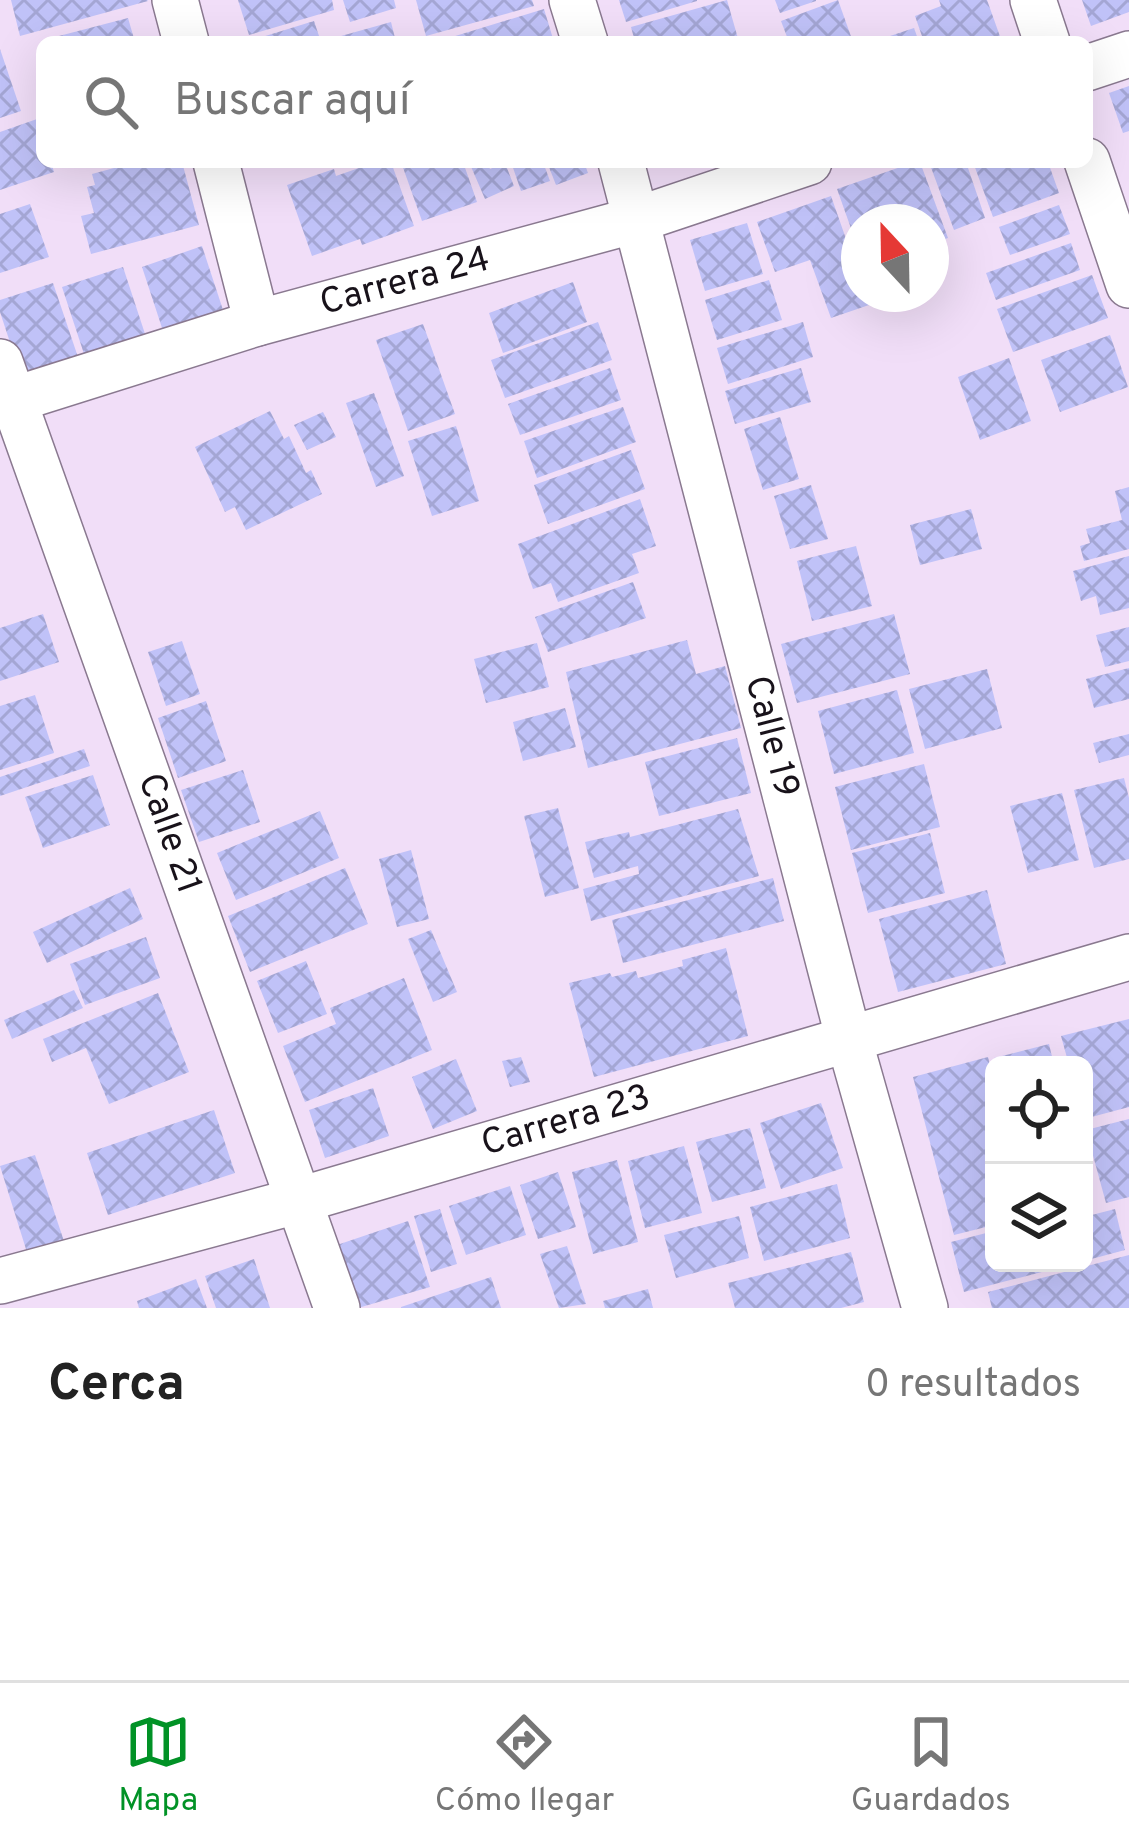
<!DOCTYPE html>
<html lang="es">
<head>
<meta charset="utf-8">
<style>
	body { margin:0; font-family:Overpass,sans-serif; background:#f2f2f2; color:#222 }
	.controls { position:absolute; right:36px; bottom:36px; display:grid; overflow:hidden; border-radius:18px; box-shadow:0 12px 48px #0002 }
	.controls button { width:108px; height:108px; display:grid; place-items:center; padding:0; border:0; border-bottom:3px solid #e0e0e0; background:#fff; color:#222; font:60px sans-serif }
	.compass { position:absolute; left:841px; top:204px; width:108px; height:108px; border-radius:50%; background:#fff; box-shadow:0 12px 48px #0002; rotate:338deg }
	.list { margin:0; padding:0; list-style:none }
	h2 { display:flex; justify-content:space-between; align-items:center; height:156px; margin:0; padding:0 48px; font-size:51px }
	h2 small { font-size:39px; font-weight:400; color:#767676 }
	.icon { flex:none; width:66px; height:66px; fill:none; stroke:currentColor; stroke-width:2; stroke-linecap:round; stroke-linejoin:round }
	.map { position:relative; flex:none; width:1129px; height:1308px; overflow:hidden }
	.search { position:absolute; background:#fff; box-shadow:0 12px 48px #0002; left:36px; right:36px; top:36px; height:132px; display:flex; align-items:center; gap:30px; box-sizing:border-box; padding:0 42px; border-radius:18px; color:#767676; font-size:45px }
	.sheet { height:372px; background:#fff }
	nav { display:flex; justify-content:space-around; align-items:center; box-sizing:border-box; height:168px; border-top:3px solid #e0e0e0; background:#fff; font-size:33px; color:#767676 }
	nav a { display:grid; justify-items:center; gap:6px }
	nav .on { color:#019226 }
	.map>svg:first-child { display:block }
	.building { fill:url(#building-cross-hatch) }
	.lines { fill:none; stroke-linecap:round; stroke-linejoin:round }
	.minor-casing { stroke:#8a7990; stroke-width:48 }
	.minor { stroke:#fff; stroke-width:45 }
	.labels { text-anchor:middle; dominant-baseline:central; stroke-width:9; stroke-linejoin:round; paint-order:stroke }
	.street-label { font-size:36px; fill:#18121a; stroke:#faeffe }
</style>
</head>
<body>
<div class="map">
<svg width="1129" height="1308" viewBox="0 0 1129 1308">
	<defs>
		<pattern id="building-cross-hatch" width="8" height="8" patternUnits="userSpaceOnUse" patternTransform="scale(3)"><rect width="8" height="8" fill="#c0c2f8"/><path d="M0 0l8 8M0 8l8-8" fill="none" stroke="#a4a6d4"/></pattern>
	</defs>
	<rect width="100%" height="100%" fill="#f1def8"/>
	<!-- building -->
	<g class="building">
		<path d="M11,0H147L148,1L20,36Z"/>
		<path d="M238,0H332L334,10L249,35Z"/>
		<path d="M343,0H394L396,8L350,22Z"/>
		<path d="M416,0H532L534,6L426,36Z"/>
		<path d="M619,0H697V1L626,22Z"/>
		<path d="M727,0L739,42H635L631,27Z"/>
		<path d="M775,0H816V1L780,13Z"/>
		<path d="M838,0L853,42H789L781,21Z"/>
		<path d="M939,0H987L1002,42H924L915,16L941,6Z"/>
		<path d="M1082,0H1129V12L1091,26Z"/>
		<path d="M544,9L554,42H439V41Z"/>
		<path d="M128,18L135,42H60L59,36Z"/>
		<path d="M314,21L321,42H249V41Z"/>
		<path d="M391,22L396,42H336L334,38Z"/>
		<path d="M914,28L919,42H875V41Z"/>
		<path d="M0,49L21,111L0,118Z"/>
		<path d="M1129,86V131L1123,133L1109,93Z"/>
		<path d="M37,119L42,134V162H51L54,172L0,190V132Z"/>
		<path d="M136,162H182L199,225L91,254L81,216L94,213L87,187L95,185L92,174Z"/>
		<path d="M376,162H391L414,226L362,245L360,239L312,256L287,185L334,169L336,176Z"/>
		<path d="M401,162H463L477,202L422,221Z"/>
		<path d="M469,162H487L490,169L505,163L514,186L485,199Z"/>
		<path d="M511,162H543L550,181L521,191Z"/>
		<path d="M547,162H584L588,173L556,185Z"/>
		<path d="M915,162H920L948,238L931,244V222H859L858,248L837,189Z"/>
		<path d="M929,162H966L985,218L954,230Z"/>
		<path d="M973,162H1048L1059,193L993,217Z"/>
		<path d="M831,196L859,276V294H865L869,305L831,318L810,260L775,272L757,222Z"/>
		<path d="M30,204L49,257L0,273V214Z"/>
		<path d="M1059,205L1070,234L1010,255L999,227Z"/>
		<path d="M747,223L763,274L705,291L690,240Z"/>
		<path d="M1071,243L1080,270L996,300L986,273Z"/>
		<path d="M202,246L225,316L165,337L142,267Z"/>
		<path d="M123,267L148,343L87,363L62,287Z"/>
		<path d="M1092,275L1108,318L1013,352L997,309Z"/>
		<path d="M769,280L782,320L717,340L705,300Z"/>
		<path d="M573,282L587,322L503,353L489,313Z"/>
		<path d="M53,283L81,366L24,385L0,312V300Z"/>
		<path d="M598,322L612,360L505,398L491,360Z"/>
		<path d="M803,322L813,357L728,384L717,348Z"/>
		<path d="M423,324L455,414L408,431L376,340Z"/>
		<path d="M1110,335L1128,387L1060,412L1041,360Z"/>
		<path d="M1009,358L1031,421L980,440L958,377Z"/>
		<path d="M610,368L621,400L520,435L508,404Z"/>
		<path d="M801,368L811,402L735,424L725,391Z"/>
		<path d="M374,393L404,476L376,487L346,403Z"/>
		<path d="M623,407L636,442L537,478L524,441Z"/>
		<path d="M270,411L284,439L289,436L306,473L311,470L322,494L246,530L235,507L225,512L195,447Z"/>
		<path d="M323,412L336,437L307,450L294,425Z"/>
		<path d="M780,417L799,479L763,490L744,429Z"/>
		<path d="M456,426L479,501L432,516L408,441Z"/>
		<path d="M631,450L645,489L548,524L534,485Z"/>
		<path d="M811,485L828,539L790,549L774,496Z"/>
		<path d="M1129,487V549L1084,561L1080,546L1090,543L1086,529L1122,520L1115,491Z"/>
		<path d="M640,499L656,546L632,554L639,573L558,602L551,583L533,589L518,544Z"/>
		<path d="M971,509L982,549L920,565L910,525Z"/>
		<path d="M856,546L872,606L812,621L797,561Z"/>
		<path d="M1129,556V608L1100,615L1096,596L1081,601L1073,571Z"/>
		<path d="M633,582L646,618L548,652L535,617Z"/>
		<path d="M43,614L59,662L0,681V628Z"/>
		<path d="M894,614L910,674L797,703L781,644Z"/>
		<path d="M1129,627V661L1105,667L1096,635Z"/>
		<path d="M687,640L696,674L725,666L741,728L588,768L566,672Z"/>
		<path d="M182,641L200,694L166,706L148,652Z"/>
		<path d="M537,643L549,687L486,703L474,659Z"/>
		<path d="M1129,668V699L1094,708L1086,679Z"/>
		<path d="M987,669L1002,728L925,749L909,689Z"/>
		<path d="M897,690L914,753L834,774L818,711Z"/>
		<path d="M35,695L54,753L0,770V706Z"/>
		<path d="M206,701L226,761L178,778L158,718Z"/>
		<path d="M565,708L576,747L523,761L513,722Z"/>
		<path d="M1129,734V755L1099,763L1093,743Z"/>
		<path d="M737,738L751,793L659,816L645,762Z"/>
		<path d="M84,749L90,766L0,796V777Z"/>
		<path d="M924,764L940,827L851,850L835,787Z"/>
		<path d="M243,770L260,822L199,842L181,790Z"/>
		<path d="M93,775L110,825L43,848L25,797Z"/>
		<path d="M1124,778L1129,798V859L1094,868L1074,790Z"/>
		<path d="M1062,793L1079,860L1028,873L1010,806Z"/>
		<path d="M558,808L579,888L545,897L524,816Z"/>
		<path d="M738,809L759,876L591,921L583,889L639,874L638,866L594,878L585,842L629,832L630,837Z"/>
		<path d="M320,811L339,858L236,900L217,853Z"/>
		<path d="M930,833L945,893L868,913L852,853Z"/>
		<path d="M411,850L429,919L397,927L379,859Z"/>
		<path d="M345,868L368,924L250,972L228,916Z"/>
		<path d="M773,878L784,921L623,963L612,920Z"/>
		<path d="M130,888L143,919L47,963L33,932Z"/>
		<path d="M987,890L1006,964L898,992L879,919Z"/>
		<path d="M431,930L457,992L433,1002L408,939Z"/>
		<path d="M146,937L160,978L85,1005L70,964Z"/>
		<path d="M726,948L748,1036L594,1077L569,983L610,973L612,977L636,971L638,978L683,966L682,960Z"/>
		<path d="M306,961L327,1014L278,1033L257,981Z"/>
		<path d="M404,978L432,1050L305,1102L283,1046L336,1024L330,1008Z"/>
		<path d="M74,990L83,1008L12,1039L4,1020Z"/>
		<path d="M158,993L189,1072L109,1104L86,1048L52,1062L43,1039Z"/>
		<path d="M1129,1019V1107L1084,1119V1065H1069L1061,1036Z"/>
		<path d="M1049,1044L1054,1065H996L994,1058Z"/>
		<path d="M521,1057L530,1082L510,1087L502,1061Z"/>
		<path d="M988,1057L994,1082V1225L954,1235L913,1077Z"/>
		<path d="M456,1059L477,1111L433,1129L412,1077Z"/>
		<path d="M373,1088L389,1136L325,1158L309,1110Z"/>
		<path d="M821,1103L843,1168L781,1189L760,1123Z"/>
		<path d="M214,1110L235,1173L108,1215L87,1153Z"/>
		<path d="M1129,1119V1197L1106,1203L1086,1130Z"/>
		<path d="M750,1128L766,1188L712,1202L696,1142Z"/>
		<path d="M684,1146L702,1213L645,1228L628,1161Z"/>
		<path d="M35,1155L67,1250L30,1262L0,1166Z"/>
		<path d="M617,1160L638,1242L593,1254L572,1172Z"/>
		<path d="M558,1172L576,1227L538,1239L520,1185Z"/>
		<path d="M837,1184L850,1238L764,1261L750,1207Z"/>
		<path d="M510,1186L526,1235L466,1255L449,1206Z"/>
		<path d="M440,1209L457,1264L431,1272L414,1216Z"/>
		<path d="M1115,1209L1125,1250L1084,1261V1217Z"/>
		<path d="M739,1216L749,1258L676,1278L664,1235Z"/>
		<path d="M408,1221L430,1287L358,1308L337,1245Z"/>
		<path d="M994,1231V1263L1069,1265L964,1292L951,1242Z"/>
		<path d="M567,1246L586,1304L559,1308L540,1254Z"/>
		<path d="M851,1252L864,1302L841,1308H735L728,1283Z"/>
		<path d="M1129,1255V1308H992L988,1292Z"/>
		<path d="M254,1259L270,1308H216L205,1276Z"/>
		<path d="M491,1277L501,1308H401V1307Z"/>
		<path d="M196,1279L207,1308H139L137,1301Z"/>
		<path d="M648,1289L653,1308H605L603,1301Z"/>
	</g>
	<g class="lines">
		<defs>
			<g id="minor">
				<path d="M175,0L186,42"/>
				<path d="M572,0L585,42"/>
				<path d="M1033,0L1047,42"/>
				<path d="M1087,68L1129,54"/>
				<path d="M1087,161L1129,285"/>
				<path d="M216,162L257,323"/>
				<path id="s1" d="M621,162L848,1036L925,1308"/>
				<path id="s2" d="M0,362L337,1308"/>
				<path id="s3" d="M0,404L257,323L639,219L809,162"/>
				<path id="s4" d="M0,1281L300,1200L1129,957"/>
			</g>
		</defs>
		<!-- minor casing -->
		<use href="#minor" class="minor-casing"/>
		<!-- minor -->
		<use href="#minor" class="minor"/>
	</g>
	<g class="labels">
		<!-- street labels -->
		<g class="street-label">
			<text stroke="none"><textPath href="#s3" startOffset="423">Carrera 24</textPath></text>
			<text stroke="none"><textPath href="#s1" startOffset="594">Calle 19</textPath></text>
			<text stroke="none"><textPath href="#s2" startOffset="501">Calle 21</textPath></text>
			<text stroke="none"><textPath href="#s4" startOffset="588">Carrera 23</textPath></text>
		</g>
	</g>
</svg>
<div class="controls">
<button><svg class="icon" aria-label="locate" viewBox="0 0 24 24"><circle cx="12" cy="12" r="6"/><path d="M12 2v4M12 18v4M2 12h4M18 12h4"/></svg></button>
<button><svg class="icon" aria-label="layers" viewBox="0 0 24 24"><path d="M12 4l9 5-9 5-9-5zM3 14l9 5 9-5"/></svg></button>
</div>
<svg class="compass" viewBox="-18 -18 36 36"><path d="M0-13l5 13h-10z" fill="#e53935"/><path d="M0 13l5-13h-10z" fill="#767676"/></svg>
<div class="search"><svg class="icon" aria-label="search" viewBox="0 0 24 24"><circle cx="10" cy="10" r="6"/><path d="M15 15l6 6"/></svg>Buscar aquí</div>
</div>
<section class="sheet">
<h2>Cerca<small>0 resultados</small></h2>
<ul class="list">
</ul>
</section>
<nav>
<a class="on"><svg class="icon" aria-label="map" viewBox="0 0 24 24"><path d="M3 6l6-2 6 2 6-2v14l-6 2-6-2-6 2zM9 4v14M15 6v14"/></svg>Mapa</a>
<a><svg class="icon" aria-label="directions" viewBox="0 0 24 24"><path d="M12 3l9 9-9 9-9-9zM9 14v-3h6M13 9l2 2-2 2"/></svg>Cómo llegar</a>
<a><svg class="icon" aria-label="saved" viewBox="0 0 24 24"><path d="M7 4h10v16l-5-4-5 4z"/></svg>Guardados</a>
</nav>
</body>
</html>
